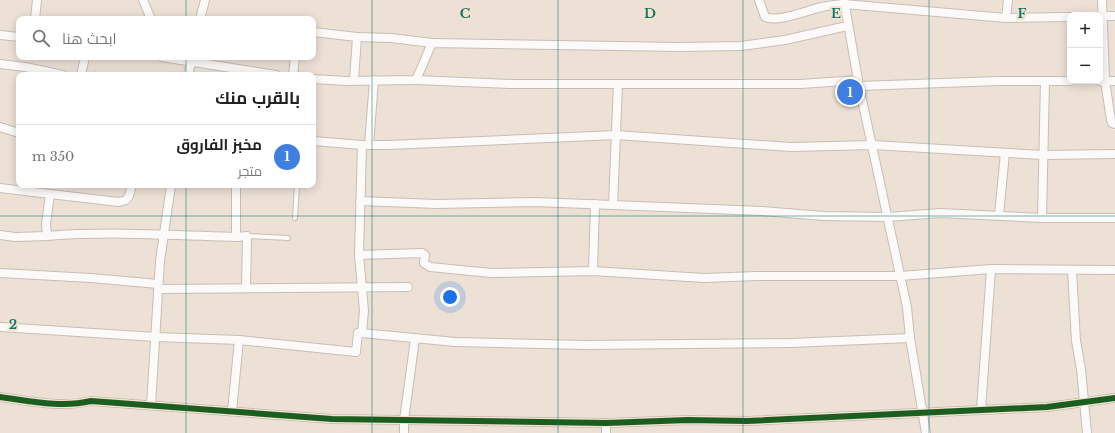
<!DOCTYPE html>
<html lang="ar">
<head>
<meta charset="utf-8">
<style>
	body { margin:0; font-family:"Libre Baskerville",Cairo,serif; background:#f2f2f2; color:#222; direction:rtl }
	.controls { position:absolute; right:12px; top:12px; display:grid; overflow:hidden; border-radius:8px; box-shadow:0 2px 10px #0003 }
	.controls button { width:36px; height:36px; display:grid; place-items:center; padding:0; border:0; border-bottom:1px solid #e0e0e0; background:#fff; color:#222; font:20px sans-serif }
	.you { position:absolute; left:450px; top:297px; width:14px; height:14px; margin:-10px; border:3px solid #fff; border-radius:50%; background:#1a73e8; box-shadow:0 0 0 6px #1a73e833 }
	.badge { display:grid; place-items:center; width:26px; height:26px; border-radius:50%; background:#665e55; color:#fff; font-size:13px; font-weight:700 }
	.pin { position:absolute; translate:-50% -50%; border:2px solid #fff; box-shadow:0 1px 4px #0006 }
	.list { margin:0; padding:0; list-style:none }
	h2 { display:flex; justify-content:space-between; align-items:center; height:52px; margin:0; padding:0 16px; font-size:17px }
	h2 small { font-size:13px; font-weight:400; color:#767676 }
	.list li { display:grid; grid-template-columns:26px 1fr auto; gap:12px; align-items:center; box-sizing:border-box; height:64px; padding:0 16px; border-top:1px solid #e0e0e0 }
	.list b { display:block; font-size:15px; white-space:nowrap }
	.list p { margin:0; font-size:13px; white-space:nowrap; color:#767676 }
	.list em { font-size:13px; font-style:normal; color:#767676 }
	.icon { flex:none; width:22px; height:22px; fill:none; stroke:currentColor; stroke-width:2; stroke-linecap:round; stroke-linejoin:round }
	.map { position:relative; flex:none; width:1115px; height:433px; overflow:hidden; direction:ltr }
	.search { position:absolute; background:#fff; box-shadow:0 2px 10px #0003; left:16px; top:16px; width:300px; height:44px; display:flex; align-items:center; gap:10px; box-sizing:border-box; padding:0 14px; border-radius:8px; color:#767676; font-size:15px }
	.panel { position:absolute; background:#fff; box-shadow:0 2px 10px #0003; left:16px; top:72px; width:300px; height:116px; border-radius:8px; direction:rtl }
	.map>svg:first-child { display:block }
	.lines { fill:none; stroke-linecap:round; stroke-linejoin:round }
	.service-casing { stroke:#c6beb5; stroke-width:6 }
	.minor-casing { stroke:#c6beb5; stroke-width:10 }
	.service { stroke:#fcfaf9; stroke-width:4 }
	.minor { stroke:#fcfaf9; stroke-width:8 }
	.cycleway-casing { stroke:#f6e1cd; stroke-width:8 }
	.cycleway { stroke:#1b5e20; stroke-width:6 }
	.grid { fill:none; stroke:#0f766e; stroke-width:1; stroke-opacity:0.55 }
	.grid-label { font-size:13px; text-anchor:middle; font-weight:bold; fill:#0f766e; stroke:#f6e1cd; stroke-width:4; stroke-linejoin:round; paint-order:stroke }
</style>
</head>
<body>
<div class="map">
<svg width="1115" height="433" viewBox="0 0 1115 433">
	<rect width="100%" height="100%" fill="#ede1d6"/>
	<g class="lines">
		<defs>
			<g id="service">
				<path d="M295,218L297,185"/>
				<path d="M247,236L288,238"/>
			</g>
			<g id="minor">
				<path d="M143,0L151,19"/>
				<path d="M759,0L765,17C777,23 808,10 822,7C830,5 837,5 844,4L1006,18L1070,17"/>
				<path d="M844,0L859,86L907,307L910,338L926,433"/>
				<path d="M1102,0L1105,81L1111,120L1112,123L1115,124"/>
				<path d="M1100,16H1115"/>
				<path d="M1006,18L1008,0"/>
				<path d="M35,19L37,0"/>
				<path d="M200,19L205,0"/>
				<path d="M313,32L357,37L391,38L432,43"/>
				<path d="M0,35L19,37"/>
				<path d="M162,57L276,75"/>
				<path d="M0,64L25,67L63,75"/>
				<path d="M81,75L85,57"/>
				<path d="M188,75L192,58"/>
				<path d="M293,75L295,57"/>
				<path d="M313,79L346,81L416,80L432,43L679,47L741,46L785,40L847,26"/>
				<path d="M354,80L357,37"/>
				<path d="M416,80L511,84H801L858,80"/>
				<path d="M1100,81H1115"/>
				<path d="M859,86L998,81H1070"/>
				<path d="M0,127L19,133"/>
				<path d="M313,141L362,145H389L616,135L791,147L873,145L1043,155L1115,154"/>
				<path d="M369,145L374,80"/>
				<path d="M132,185L129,196L126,200L119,202L50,194L46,224L47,236C109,231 173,235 236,237L247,236L246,288"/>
				<path d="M0,188L50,194"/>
				<path d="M360,201L437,204L534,202L613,205L762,211L824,216L888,217L940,213L1042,218H1115"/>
				<path d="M613,205L618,84"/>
				<path d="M999,215L1005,153"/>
				<path d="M1042,218L1045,81"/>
				<path d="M0,235L15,237L47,236"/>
				<path d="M236,237V185"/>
				<path d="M359,255L422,253L425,255L424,263L430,267L491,273L593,271L704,278L757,276H900L991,269L1115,270"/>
				<path d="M1072,270L1076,341L1081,369L1087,433"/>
				<path d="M593,271L595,204"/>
				<path d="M0,273L91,278L158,284"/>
				<path d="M159,289L408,287"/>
				<path d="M0,327L156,337L239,340L356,352L358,333H362L364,311L359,255L362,145"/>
				<path d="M362,333L455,342L585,345L791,343L910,338"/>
				<path d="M0,397C30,401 61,408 91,401L332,419L606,423L688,420L747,421L981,410L1047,407L1115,398"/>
				<path d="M151,405L160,261L171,185"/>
				<path d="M981,410L991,269"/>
				<path d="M232,411L239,340"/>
				<path d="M606,423V433"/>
				<path d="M404,433V420L415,339"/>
			</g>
		</defs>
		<!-- service casing -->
		<use href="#service" class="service-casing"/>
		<!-- minor casing -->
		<use href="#minor" class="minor-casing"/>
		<!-- service -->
		<use href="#service" class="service"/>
		<!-- minor -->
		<use href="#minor" class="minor"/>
		<defs>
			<path id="cycleway" d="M0,397C30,401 61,408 91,401L332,419L606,423L688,420L747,421L981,410L1047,407L1115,398"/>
		</defs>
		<!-- cycleway casing -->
		<use href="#cycleway" class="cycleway-casing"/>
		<!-- cycleway -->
		<use href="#cycleway" class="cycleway"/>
	</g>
	<!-- grid -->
	<path class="grid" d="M186,0V19M372,0V433M558,0V433M743,0V433M929,0V433M186,57V75M186,185V433M0,216H1115"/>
	<g class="grid-label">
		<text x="465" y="18">C</text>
		<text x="650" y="18">D</text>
		<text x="836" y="18">E</text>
		<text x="1022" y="18">F</text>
		<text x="13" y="329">2</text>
	</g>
</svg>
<div class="controls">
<button>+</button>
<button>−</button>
</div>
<div class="you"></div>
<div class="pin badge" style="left:850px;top:92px;background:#3f7fe0">1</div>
<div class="search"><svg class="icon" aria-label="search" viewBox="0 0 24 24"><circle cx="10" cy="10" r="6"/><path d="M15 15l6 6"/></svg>ابحث هنا</div>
<section class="panel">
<h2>بالقرب منك<small></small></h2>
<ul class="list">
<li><span class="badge" style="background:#3f7fe0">1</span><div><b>مخبز الفاروق</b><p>متجر</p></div><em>350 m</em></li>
</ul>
</section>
</div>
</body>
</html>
